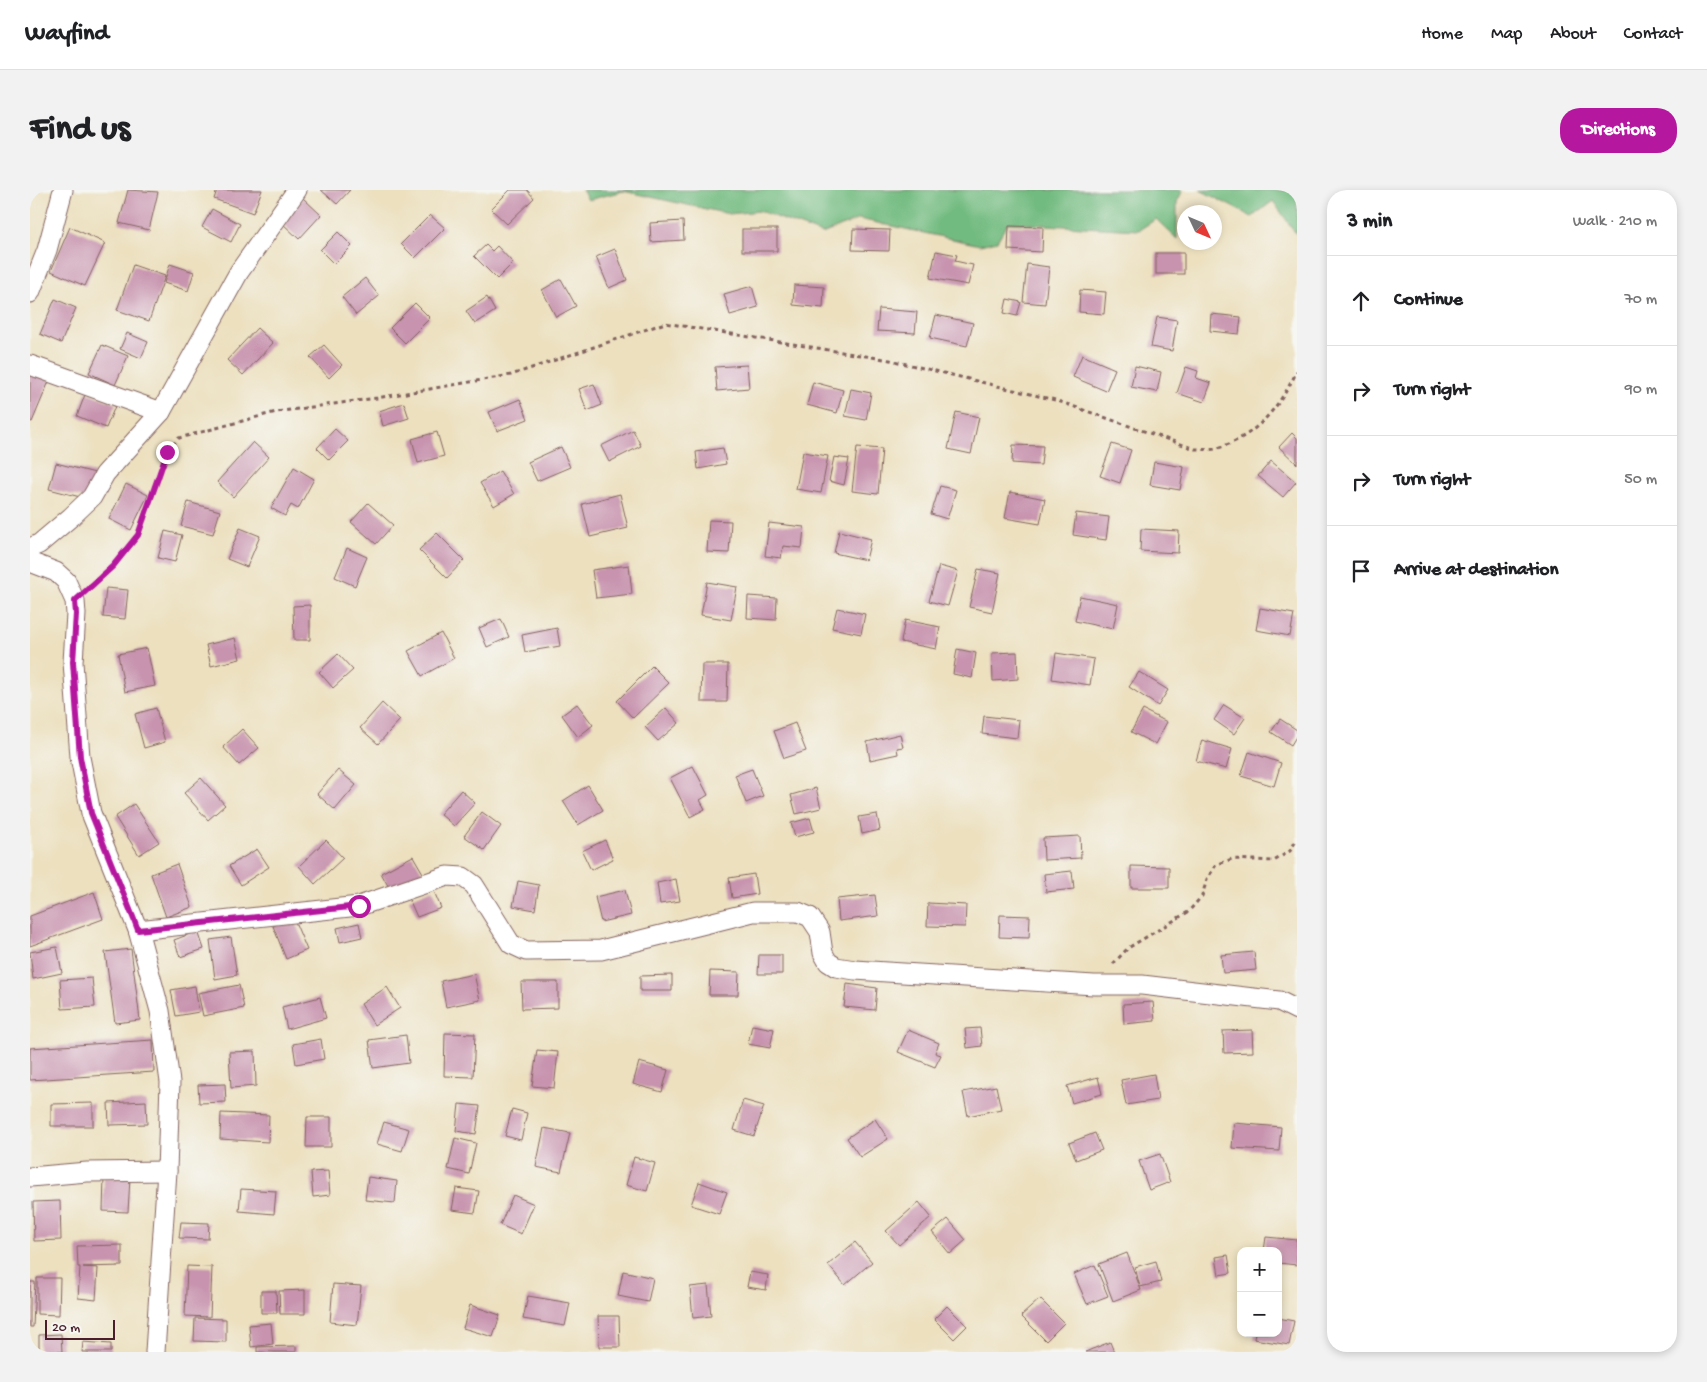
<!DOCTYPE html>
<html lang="en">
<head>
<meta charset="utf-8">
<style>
	body { margin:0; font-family:"Gochi Hand",sans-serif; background:#f2f2f2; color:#202124 }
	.controls { position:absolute; right:15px; bottom:15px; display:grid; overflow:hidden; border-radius:10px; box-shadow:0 2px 8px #0003 }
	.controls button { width:45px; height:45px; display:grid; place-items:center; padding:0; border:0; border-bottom:1px solid #e0e0e0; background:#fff; color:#202124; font:25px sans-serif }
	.compass { position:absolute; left:1147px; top:15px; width:45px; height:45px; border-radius:50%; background:#fff; box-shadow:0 2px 8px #0003; rotate:134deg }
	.scale { position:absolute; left:15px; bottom:12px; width:70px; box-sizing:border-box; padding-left:5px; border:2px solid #4a1f2b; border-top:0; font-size:14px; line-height:18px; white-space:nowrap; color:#4a1f2b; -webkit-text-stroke:4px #f6f6f2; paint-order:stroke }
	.stop { position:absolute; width:15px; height:15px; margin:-11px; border:4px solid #b5179e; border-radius:50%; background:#fff }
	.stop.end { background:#b5179e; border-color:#fff; box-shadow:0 1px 5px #0008 }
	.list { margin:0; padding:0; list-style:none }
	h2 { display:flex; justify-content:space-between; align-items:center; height:65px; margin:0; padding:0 20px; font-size:21px }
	h2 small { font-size:16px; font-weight:400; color:#757577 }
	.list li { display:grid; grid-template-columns:32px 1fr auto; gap:15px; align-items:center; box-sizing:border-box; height:90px; padding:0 20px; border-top:1px solid #e0e0e0 }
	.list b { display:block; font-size:19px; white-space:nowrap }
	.list em { font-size:16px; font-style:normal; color:#757577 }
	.icon { flex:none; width:28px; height:28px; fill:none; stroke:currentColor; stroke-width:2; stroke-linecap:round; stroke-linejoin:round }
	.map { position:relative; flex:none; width:1267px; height:1162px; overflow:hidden; border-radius:20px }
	header { display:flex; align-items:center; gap:30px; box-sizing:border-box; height:70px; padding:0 25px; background:#fff; border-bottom:1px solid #e0e0e0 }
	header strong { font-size:24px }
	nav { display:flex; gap:28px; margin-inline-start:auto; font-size:18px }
	.intro { display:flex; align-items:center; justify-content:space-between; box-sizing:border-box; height:120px; padding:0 30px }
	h1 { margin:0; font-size:35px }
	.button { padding:12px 22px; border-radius:20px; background:#b5179e; color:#fff; font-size:18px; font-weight:700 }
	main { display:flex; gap:30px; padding:0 30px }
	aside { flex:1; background:#fff; border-radius:20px; box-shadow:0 2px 8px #0003 }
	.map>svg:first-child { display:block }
	.forest { fill:#72bb80; stroke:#5e6d56 }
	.building { fill:#c793ae }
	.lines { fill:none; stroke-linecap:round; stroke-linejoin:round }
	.street-casing { stroke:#83635f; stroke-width:21 }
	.path { stroke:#83635f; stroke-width:3; stroke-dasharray:4 4; stroke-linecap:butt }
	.street { stroke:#fff; stroke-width:19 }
	.route { stroke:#b5179e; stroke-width:6 }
</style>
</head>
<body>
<header>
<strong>Wayfind</strong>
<nav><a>Home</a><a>Map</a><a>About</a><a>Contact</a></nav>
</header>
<div class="intro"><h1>Find us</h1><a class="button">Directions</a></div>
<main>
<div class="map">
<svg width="1267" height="1162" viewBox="0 0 1267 1162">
	<rect width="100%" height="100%" fill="#f6f6f2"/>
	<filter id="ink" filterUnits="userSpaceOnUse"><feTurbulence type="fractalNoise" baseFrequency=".02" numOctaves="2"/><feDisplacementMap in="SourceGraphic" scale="10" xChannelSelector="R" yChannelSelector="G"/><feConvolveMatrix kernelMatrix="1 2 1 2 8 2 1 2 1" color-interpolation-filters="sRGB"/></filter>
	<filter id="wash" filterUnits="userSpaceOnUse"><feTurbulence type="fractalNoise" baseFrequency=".0096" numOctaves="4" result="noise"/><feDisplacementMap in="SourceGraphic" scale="20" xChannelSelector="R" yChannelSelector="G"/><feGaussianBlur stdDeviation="1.12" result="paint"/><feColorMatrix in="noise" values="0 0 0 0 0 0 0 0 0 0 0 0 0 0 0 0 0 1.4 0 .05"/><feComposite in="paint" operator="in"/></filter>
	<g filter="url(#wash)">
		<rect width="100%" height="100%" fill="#ece0bf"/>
		<!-- forest -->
		<g class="forest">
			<path d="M552,0H1153L1147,12V49L1126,29L1109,40L978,33L967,51L950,55L829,29L792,44L730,21L699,24L593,1L558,10Z"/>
			<path d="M1170,0H1267V45L1243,11L1222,27Z"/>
		</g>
		<g id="blocks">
			<!-- building -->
			<g class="building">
				<path d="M98,0L128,2L119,40L89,33Z"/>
				<path d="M187,0H232L223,23L184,9Z"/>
				<path d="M291,0H320L307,14Z"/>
				<path d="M480,0H497L504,8L477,34L461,19Z"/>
				<path d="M273,8L291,25L269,49L251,32Z"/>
				<path d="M182,19L210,34L201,52L172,37Z"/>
				<path d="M400,25L415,38L385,68L371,54Z"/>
				<path d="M653,31L654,50L621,52L620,33Z"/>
				<path d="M979,36L1013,37L1012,62L978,60Z"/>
				<path d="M40,37L75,53L55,96L21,81Z"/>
				<rect x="712" y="39" width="35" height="22"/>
				<path d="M823,39L860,40L859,61L822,60Z"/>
				<path d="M308,42L322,56L304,74L290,60Z"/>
				<path d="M456,55L462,61L467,56L483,73L467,89L444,66Z"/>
				<path d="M585,59L597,90L579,98L566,67Z"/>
				<path d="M906,61L927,65L925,71L943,75L938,95L900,88Z"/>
				<rect x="1126" y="63" width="28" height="21"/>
				<path d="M140,74L164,82L158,101L134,93Z"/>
				<path d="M997,74L1019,77L1015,114L993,112Z"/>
				<path d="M103,75L135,86L119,131L87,120Z"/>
				<path d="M335,88L349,106L326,125L312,107Z"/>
				<path d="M531,89L546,116L526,127L512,100Z"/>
				<path d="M764,95L794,97L793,118L763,115Z"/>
				<path d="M722,96L728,117L700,125L694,104Z"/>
				<path d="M1050,100L1076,102L1074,124L1049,122Z"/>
				<path d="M457,107L465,121L445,134L436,121Z"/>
				<path d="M25,109L46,118L31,153L10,144Z"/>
				<path d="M977,109L991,112L987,126L974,123Z"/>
				<path d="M385,113L400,128L375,153L360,138Z"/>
				<path d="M849,119L887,122L885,143L847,141Z"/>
				<path d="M1181,124L1211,127L1209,144L1180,141Z"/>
				<path d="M906,125L943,133L937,156L900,148Z"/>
				<path d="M1127,127L1147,130L1142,161L1121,157Z"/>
				<path d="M227,138L243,153L213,185L197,170Z"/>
				<path d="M97,143L118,152L111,168L90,159Z"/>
				<path d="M72,155L98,166L85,195L59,183Z"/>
				<path d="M294,155L312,175L299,188L280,167Z"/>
				<path d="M1052,165L1085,179L1076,201L1043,187Z"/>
				<path d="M717,175L719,198L687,201L685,177Z"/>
				<path d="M1105,176L1131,182L1127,202L1101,197Z"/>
				<path d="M1156,177L1168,181L1166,188L1181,193L1174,212L1147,203Z"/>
				<path d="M0,181L20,189L2,232L0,231Z"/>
				<path d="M783,192L813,200L807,223L777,215Z"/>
				<path d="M564,194L572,215L557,221L549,199Z"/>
				<path d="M821,199L841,203L836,230L815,226Z"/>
				<path d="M56,202L86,214L76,238L47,226Z"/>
				<path d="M490,209L498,229L467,241L459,222Z"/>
				<path d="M374,213L379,228L353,236L349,221Z"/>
				<path d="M926,222L949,227L941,264L918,259Z"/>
				<path d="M305,239L318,251L299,270L287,258Z"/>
				<path d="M603,240L611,256L579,272L571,256Z"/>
				<path d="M407,242L414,266L388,273L382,249Z"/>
				<path d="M1262,243L1267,248V274L1249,257Z"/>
				<path d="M223,252L239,267L203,307L187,292Z"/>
				<path d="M1082,254L1101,260L1090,293L1070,286Z"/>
				<path d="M983,255L1013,256L1011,275L982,273Z"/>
				<path d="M531,257L540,277L507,291L498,272Z"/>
				<path d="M827,257L852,259L848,304L822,301Z"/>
				<path d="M693,258L696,274L668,279L666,262Z"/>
				<path d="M773,262L798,266L791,303L766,299Z"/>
				<path d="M804,267L819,269L814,295L799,291Z"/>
				<path d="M1241,271L1266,292L1253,307L1228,286Z"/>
				<path d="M1124,272L1154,277L1150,300L1120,295Z"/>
				<path d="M26,273L65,283L58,309L19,299Z"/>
				<path d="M264,277L284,289L268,319L261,315L255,326L241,318Z"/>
				<path d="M470,281L484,304L464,316L450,293Z"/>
				<path d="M96,294L118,305L101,340L79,329Z"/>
				<path d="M910,296L926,300L917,329L901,324Z"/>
				<path d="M980,302L1015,309L1010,334L975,328Z"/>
				<path d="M590,304L598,338L560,347L552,314Z"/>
				<path d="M158,312L190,321L183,344L151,336Z"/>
				<path d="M338,313L363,335L346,354L321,332Z"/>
				<path d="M1046,323L1079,327L1076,350L1043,345Z"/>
				<path d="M679,330L701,331L699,363L677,362Z"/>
				<path d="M739,333L774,337L772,358L753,356L751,368L735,366Z"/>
				<path d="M210,338L230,346L217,377L197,369Z"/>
				<path d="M1111,339L1149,341L1148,363L1110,361Z"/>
				<path d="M135,341L152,345L145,372L128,368Z"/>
				<path d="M809,341L841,349L836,370L804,363Z"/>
				<path d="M407,343L434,370L417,388L389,360Z"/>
				<path d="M317,358L337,367L325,396L305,387Z"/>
				<path d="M599,375L602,404L566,408L562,380Z"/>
				<path d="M909,376L928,381L918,416L899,411Z"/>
				<path d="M948,379L970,383L962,422L939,417Z"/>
				<path d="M677,392L707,397L701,430L671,425Z"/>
				<path d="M76,398L98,400L95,429L73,427Z"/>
				<path d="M718,406L747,408L746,430L717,428Z"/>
				<path d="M1050,406L1088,414L1083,439L1045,431Z"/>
				<path d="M280,415V450H264L263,416Z"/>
				<path d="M807,418L835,424L831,444L802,438Z"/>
				<path d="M1230,418L1264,424L1260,446L1226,440Z"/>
				<path d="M471,429L479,447L457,457L449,438Z"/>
				<path d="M875,430L910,437L906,459L871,452Z"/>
				<path d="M527,438L530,456L495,462L492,445Z"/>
				<path d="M411,443L424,468L392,486L378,461Z"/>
				<path d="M205,448L210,469L181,476L176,455Z"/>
				<path d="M117,458L125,496L95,502L88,464Z"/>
				<path d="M927,459L946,463L942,488L923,484Z"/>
				<path d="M987,462L988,489L963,491L962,463Z"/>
				<path d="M1026,463L1064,469L1060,495L1022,489Z"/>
				<path d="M308,464L323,480L303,498L289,482Z"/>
				<path d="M672,474H698L697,512H671Z"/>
				<path d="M622,476L639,493L603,528L587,511Z"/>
				<path d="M1109,482L1138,500L1128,516L1099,497Z"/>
				<path d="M352,513L370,530L348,554L330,538Z"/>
				<path d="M547,514L563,535L548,547L532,525Z"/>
				<path d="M1194,515L1215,528L1204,544L1184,530Z"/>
				<path d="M126,518L135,552L114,558L105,524Z"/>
				<path d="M636,518L649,533L628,551L615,537Z"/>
				<path d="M1113,520L1137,532L1125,554L1101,542Z"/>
				<path d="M954,526L989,530L987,548L952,544Z"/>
				<path d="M1250,529L1267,540V545L1261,555L1241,542Z"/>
				<path d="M765,533L776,561L754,568L744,541Z"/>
				<path d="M212,539L229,558L209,575L193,557Z"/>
				<path d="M870,544L873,557L867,558L868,564L840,570L837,552Z"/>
				<path d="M1172,550L1202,559L1196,579L1166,571Z"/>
				<path d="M1219,562L1251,573L1244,596L1211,586Z"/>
				<path d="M663,576L678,605L670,610L675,619L660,627L640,588Z"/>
				<path d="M722,579L733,606L716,613L705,585Z"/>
				<path d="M308,580L326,595L305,620L287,604Z"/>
				<path d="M171,588L195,615L178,630L154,603Z"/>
				<path d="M558,595L573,620L548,635L533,611Z"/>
				<path d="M786,598L791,618L766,624L761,605Z"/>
				<path d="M431,600L445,613L424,636L410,624Z"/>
				<path d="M104,614L129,652L109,665L85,627Z"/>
				<path d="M452,622L471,636L454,660L434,646Z"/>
				<path d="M847,624L850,640L832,644L829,627Z"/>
				<path d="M780,628L784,642L765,647L761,633Z"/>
				<path d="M1050,646L1051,668L1014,670L1013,648Z"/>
				<path d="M296,650L313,668L285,694L269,676Z"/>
				<path d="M575,650L583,669L561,680L552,661Z"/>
				<path d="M227,659L239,677L211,695L199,676Z"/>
				<path d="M383,666L394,685L362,703L351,683Z"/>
				<path d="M147,674L162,717L136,727L121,684Z"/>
				<path d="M1101,676L1139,677V698H1101Z"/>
				<path d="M1042,681L1044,699L1016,702L1014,684Z"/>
				<path d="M724,684L727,704L702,708L699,688Z"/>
				<path d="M646,689L650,711L630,714L627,693Z"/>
				<path d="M488,691L509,695L505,720L483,716Z"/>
				<path d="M403,699L411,718L387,727L379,709Z"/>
				<path d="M595,700L601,725L571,732L565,707Z"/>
				<path d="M64,702L73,729L0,756V726Z"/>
				<path d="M845,705L848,726L809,731L807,709Z"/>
				<path d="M898,713L936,715L935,737L897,736Z"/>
				<path d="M970,725L1000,726L999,748L969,747Z"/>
				<path d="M263,727L277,760L256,769L243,736Z"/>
				<path d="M329,733L332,747L310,752L307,738Z"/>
				<path d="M168,741L174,759L150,767L144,750Z"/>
				<path d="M201,747L207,785L185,789L180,750Z"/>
				<path d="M27,757L32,783L3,789L0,762Z"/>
				<path d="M101,759L110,830L85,833L75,762Z"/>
				<path d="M1224,762L1226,780L1193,783L1191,765Z"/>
				<path d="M729,765H752V784H728Z"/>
				<path d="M680,781L709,782L708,805H679Z"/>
				<path d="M444,784L450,810L416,817L411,791Z"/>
				<path d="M642,785V801H610V786Z"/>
				<path d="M62,788L65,817L32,819L30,790Z"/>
				<path d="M491,792H528V818L492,819Z"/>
				<path d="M817,794L847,798L845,820L814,817Z"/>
				<path d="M209,795L214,818L173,826L168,803Z"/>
				<path d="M165,796L169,822L146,826L141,800Z"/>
				<path d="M357,797L370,818L344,835L331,814Z"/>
				<path d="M290,807L296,828L257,839L252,817Z"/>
				<path d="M1123,812L1125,831L1094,834L1093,814Z"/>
				<path d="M722,835L744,839L740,858L718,854Z"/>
				<path d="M950,838L952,856L937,858L935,839Z"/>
				<path d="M878,840L909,853L905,863L911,865L905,877L868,862Z"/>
				<path d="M1222,840L1223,862L1194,863L1193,841Z"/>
				<path d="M415,843L445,844L443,887L414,886Z"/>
				<path d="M376,845L379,873L343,878L339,850Z"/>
				<path d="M291,849L294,869L266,874L263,854Z"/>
				<path d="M123,850L124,882L0,890V858Z"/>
				<path d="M507,860L528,862L524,898L502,896Z"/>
				<path d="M225,861L226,896L201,898L199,862Z"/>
				<path d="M609,872L638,880L632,902L603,894Z"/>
				<path d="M1124,884L1128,910L1096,915L1091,890Z"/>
				<path d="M1068,887L1072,904L1042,913L1037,896Z"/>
				<path d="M195,894L196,912L169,913L168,895Z"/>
				<path d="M966,896L971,919L938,926L933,902Z"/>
				<path d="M713,910L734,916L724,946L704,940Z"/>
				<path d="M116,911L117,934L79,935L78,913Z"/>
				<path d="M63,913V936H21V914Z"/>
				<path d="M429,914L450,916L446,944L426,941Z"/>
				<path d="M482,919L497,923L491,950L475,946Z"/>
				<path d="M191,923L239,925L238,952L190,949Z"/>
				<path d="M277,927H301V957H276Z"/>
				<path d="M845,929L858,949L830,967L817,948Z"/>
				<path d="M354,932L379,939L372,961L347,954Z"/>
				<path d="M1204,933L1251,937L1249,961L1202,958Z"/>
				<path d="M514,938L540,943L531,982L506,977Z"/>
				<path d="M1065,943L1072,960L1046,970L1039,953Z"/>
				<path d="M425,948L446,953L439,984L418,979Z"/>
				<path d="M1130,964L1140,992L1119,1000L1109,971Z"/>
				<path d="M604,967L625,973L617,1001L596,995Z"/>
				<path d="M298,981L300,1005L283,1007L281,982Z"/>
				<path d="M74,987L100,988L98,1022L73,1021Z"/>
				<path d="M338,987L367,991L365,1013L335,1010Z"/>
				<path d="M669,992L697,1002L689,1024L661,1015Z"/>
				<path d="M426,998L449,1001L445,1023L422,1020Z"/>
				<path d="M211,999L246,1001L244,1024L209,1021Z"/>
				<path d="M483,1005L504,1014L491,1044L470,1035Z"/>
				<path d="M30,1011L31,1050L4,1051L3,1012Z"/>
				<path d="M889,1012L901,1027L869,1055L856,1041Z"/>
				<path d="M918,1029L936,1050L920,1064L902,1042Z"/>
				<path d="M151,1032L179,1033L178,1049L149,1048Z"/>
				<path d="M1236,1047L1267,1050V1075L1248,1073V1061H1234Z"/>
				<path d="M825,1052L842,1072L815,1095L798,1075Z"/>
				<path d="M92,1055V1076L53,1077L68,1078L66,1110L48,1108L50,1077H48L47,1056Z"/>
				<path d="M1097,1063L1111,1100L1083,1111L1069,1074Z"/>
				<path d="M1198,1065L1201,1083L1189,1085L1186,1067Z"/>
				<path d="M1126,1071L1131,1092L1110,1097L1105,1077Z"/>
				<path d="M1065,1075L1078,1106L1057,1114L1044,1084Z"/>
				<path d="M157,1076L182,1077L180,1127L155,1126Z"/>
				<path d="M593,1081L623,1088L618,1112L588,1106Z"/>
				<path d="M720,1082L738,1085L736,1100L717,1097Z"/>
				<path d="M7,1088H30L29,1125L7,1124Z"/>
				<path d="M0,1092H5L3,1137H0Z"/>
				<path d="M303,1094L331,1096L327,1135L300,1132Z"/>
				<path d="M678,1095L681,1126L663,1128L660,1097Z"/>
				<path d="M275,1100V1124H250L249,1101Z"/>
				<path d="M231,1101H246L247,1123H231Z"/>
				<path d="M498,1106L540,1113L535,1136L493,1129Z"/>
				<path d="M1010,1109L1034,1133L1016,1151L991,1126Z"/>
				<path d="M440,1115L470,1125L463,1147L433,1138Z"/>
				<path d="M917,1116L937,1136L924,1149L904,1129Z"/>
				<path d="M568,1126H589L590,1157H569Z"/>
				<path d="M165,1128L196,1129V1152L164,1151Z"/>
				<path d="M1248,1128L1264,1131L1259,1155L1224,1149L1225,1143H1248Z"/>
				<path d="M241,1133L243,1154L221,1157L219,1135Z"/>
				<path d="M31,1144L32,1162H9V1145Z"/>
				<path d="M53,1152L81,1154V1162H52Z"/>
				<path d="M1080,1152L1084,1162H1055Z"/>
				<path d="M266,1156V1162H227V1157Z"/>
			</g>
		</g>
	</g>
	<g filter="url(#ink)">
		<use href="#blocks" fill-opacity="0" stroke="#83635f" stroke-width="1"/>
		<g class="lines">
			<defs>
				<g id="street">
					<path d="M0,103L17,60L33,0"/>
					<path d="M0,175L131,222"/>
					<path d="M0,358L9,354L41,327L62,307L75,284L131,222L209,82L267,0"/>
					<path d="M0,372L26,382L36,391L45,411L46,424L43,472L50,567L61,623L108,740L130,821L140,892L137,981L125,1162"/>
					<path d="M108,740L329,716L417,686L433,687L444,695L481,754L496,761L571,760L723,722H768L780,727L790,742L793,763L798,772L806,777L825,780L1064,795H1112L1249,811L1267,820"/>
					<path d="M0,987L57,982L137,981"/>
				</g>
			</defs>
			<!-- street casing -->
			<use href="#street" class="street-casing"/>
			<!-- path -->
			<g class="path">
				<path d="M60,397L83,376L108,345L137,262L149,248L246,222L347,208L481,185L635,133L860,170L1025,210L1165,259C1172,259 1182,261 1188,258C1228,245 1249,217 1267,181"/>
				<path d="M1083,774L1098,758L1158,722L1172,706L1177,689L1186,675L1202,669L1244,671L1260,661L1267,649"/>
			</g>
			<!-- street -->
			<use href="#street" class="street"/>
		</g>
	</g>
	<g class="lines" filter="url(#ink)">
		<!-- route -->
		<path class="route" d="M137,262L108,345L83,376L45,411L46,424L43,472L50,567L61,623L105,732L108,740L329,716"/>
	</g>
</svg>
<div class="controls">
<button>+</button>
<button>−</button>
</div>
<svg class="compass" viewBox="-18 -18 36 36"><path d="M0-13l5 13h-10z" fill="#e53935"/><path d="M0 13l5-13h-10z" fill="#757577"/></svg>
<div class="scale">20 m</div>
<div class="stop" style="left:329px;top:716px"></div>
<div class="stop end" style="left:137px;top:262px"></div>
</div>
<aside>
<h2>3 min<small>Walk · 210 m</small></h2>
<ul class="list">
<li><svg class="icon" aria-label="ahead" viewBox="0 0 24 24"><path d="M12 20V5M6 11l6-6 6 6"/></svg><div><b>Continue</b></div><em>70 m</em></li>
<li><svg class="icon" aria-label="right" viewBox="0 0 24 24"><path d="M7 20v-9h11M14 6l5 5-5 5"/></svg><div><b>Turn right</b></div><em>90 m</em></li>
<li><svg class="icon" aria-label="right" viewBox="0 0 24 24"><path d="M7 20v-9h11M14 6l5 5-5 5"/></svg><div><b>Turn right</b></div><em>50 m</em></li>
<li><svg class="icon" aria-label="arrive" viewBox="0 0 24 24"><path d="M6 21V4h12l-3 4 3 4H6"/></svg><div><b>Arrive at destination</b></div></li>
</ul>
</aside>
</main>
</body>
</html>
